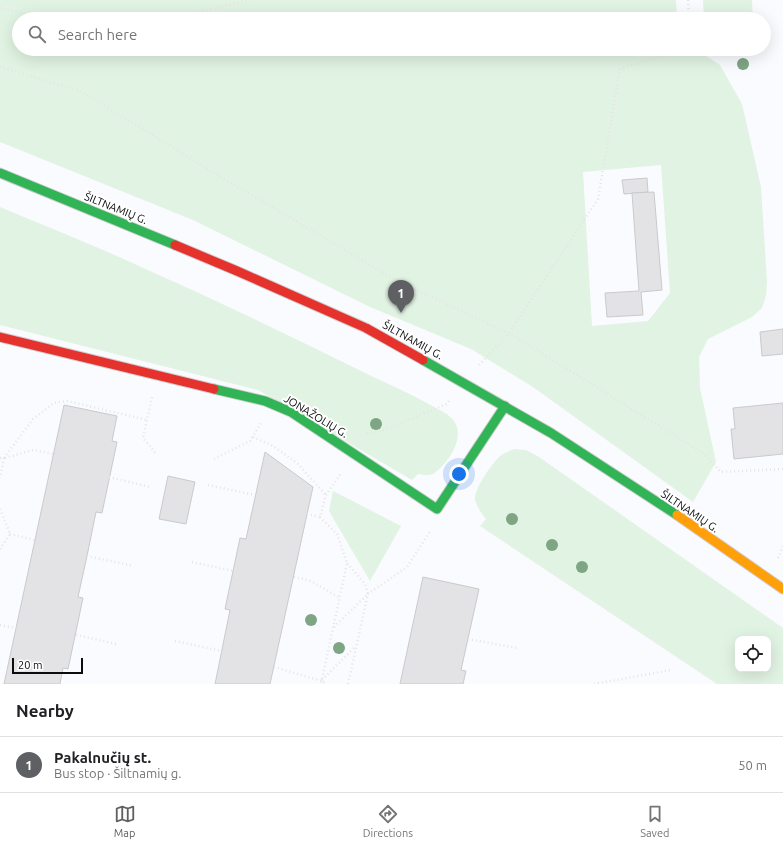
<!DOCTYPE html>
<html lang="en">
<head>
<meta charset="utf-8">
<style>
	body { margin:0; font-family:Ubuntu,sans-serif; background:#f6f6f6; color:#202124 }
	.controls { position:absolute; right:12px; bottom:12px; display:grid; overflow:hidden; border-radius:8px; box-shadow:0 4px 16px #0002 }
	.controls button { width:36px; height:36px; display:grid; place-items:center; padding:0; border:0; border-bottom:1px solid #e0e0e0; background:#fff; color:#202124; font:20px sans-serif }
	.scale { position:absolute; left:12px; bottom:10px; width:71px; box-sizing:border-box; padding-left:4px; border:2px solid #0c0c0f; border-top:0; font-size:11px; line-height:14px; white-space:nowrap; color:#0c0c0f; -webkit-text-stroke:3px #fff; paint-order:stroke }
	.you { position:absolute; left:459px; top:474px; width:14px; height:14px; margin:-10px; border:3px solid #fff; border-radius:50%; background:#1a73e8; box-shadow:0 0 0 6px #1a73e833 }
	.badge { display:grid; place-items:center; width:26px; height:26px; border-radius:50%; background:#5f6063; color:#fff; font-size:13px; font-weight:700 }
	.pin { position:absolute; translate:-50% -33px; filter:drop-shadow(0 1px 2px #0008) }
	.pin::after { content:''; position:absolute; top:21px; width:14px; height:12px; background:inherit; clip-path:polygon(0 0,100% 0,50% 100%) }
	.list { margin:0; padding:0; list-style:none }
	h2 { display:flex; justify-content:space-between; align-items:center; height:52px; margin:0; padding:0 16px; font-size:17px }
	h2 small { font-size:13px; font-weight:400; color:#757577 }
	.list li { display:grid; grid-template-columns:26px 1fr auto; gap:12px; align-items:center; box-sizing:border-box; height:56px; padding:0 16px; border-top:1px solid #e0e0e0 }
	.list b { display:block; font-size:15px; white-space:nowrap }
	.list p { margin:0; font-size:13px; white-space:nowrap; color:#757577 }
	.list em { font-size:13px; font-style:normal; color:#757577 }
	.icon { flex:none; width:22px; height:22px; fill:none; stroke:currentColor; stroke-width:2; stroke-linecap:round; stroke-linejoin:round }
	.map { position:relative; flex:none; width:783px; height:684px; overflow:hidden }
	.search { position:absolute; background:#fff; box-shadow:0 4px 16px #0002; left:12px; right:12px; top:12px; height:44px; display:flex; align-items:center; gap:10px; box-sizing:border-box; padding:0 14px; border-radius:22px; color:#757577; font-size:15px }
	.sheet { height:108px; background:#fff }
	nav { display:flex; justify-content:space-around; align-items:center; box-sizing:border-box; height:56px; border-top:1px solid #e0e0e0; background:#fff; font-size:11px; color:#757577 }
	nav a { display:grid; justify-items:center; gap:2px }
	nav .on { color:#5f6063 }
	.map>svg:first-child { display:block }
	.green { fill:#e1f3e2; fill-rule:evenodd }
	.building { fill:#e3e2e5; stroke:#cacacc }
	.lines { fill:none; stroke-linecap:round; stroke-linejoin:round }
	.fast-casing { stroke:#cfcfd1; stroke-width:11 }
	.slow-casing { stroke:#cfcfd1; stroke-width:11 }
	.jam-casing { stroke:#cfcfd1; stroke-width:11 }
	.path { stroke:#e5e5e5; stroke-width:2.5; stroke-dasharray:1 3; stroke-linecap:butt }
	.fast { stroke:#30b455; stroke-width:9 }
	.slow { stroke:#ff9f0a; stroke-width:9 }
	.jam { stroke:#e5322d; stroke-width:9 }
	.tree { fill:#7ea584 }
	.labels { text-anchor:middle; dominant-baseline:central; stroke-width:4; stroke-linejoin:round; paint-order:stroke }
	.street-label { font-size:11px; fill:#0c0c0f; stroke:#fff }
</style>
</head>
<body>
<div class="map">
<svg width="783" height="684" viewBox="0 0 783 684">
	<rect width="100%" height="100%" fill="#fafbfe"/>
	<!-- green -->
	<g class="green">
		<path d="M0,0H676L677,19H19V49H696L720,65L742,104L761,187L767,281L766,296L762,308L752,317L708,339L699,357L700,388L716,462L693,502L533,387L471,349L370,307L193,220L0,142ZM661,165L670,293L648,321L592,326L583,172Z"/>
		<path d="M703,0H752L753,19H704Z"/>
		<path d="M0,207C50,228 101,248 150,271C224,304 297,339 369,375C391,385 413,395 434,407C441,411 449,414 454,421C465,437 450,460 437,471C431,477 425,475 418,474L412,480L258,390L0,325Z"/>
		<path d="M515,449L526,450L539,457L783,628V684H717L480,526L486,519C482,514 477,507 475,500C474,489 491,465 499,457C504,453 509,451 515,449ZM738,639H768V669H738Z"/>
		<path d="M333,491L401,526L370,581L329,511Z"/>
	</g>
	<!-- building -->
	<g class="building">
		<path d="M647,178L648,192L624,194L622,180Z"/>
		<path d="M654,192L662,290L641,292L643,315L607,317L605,293L639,291L632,193Z"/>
		<path d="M783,329V354L762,356L760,332Z"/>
		<path d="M783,403V454L734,459L731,429H735L733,408Z"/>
		<path d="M64,405L117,416L112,441L117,442L102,513L96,512L87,556L78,597L83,598L68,669L63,668L60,684H4Z"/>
		<path d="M265,452L313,487L270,684H215L230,610L225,609L240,538L246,539Z"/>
		<path d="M168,476L195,482L186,524L159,519Z"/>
		<path d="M423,577L479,589L461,670L466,671L463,684H400Z"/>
	</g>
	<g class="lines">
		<defs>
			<g id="fast">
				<path d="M0,173L175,245"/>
				<path d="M423,360L551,433L677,515"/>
				<path d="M214,389L265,401L291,412L437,509L505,406"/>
			</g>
			<path id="slow" d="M677,515L783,589"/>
			<g id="jam">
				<path d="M175,245L237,271L366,328L423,360"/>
				<path d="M0,337L214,389"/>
			</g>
		</defs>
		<!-- fast casing -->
		<use href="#fast" class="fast-casing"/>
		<!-- slow casing -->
		<use href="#slow" class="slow-casing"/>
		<!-- jam casing -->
		<use href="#jam" class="jam-casing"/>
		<!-- path -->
		<g class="path">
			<path d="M688,0L689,19"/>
			<path d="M0,8L45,18L190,14L250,0"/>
			<path d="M0,67L80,91L226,180L401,283L509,333L703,453L721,472L783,469"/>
			<path d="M479,365L509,333L598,199L620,69L685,49"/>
			<path d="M152,397L143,438L157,455"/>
			<path d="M367,433L381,431L447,404L449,401"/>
			<path d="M253,437L273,446L297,463L326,495"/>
			<path d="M0,458H4L0,478"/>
			<path d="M4,458L33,419L54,403L67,401L147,420"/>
			<path d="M5,458L33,450L53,454"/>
			<path d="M214,459L250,441L261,423"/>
			<path d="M109,477L150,487"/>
			<path d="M208,485L255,495"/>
			<path d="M0,509L10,534L0,549"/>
			<path d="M307,514L320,517L326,495L342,472"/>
			<path d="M320,517L337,534L347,563L321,684"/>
			<path d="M10,534L35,540"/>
			<path d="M87,556L133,566"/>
			<path d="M778,558L783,546"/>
			<path d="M192,562L233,571"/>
			<path d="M294,577L311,581L340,598"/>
			<path d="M0,625L16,628"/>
			<path d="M334,627L368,594L365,584L347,563"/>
			<path d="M76,635L116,644"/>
			<path d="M468,639L517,648"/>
			<path d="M175,641L222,651"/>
			<path d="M274,667L322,681L326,684"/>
			<path d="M322,680L355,647"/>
			<path d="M348,684L368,594L407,567L431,530"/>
			<path d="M594,684L671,670"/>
		</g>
		<!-- fast -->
		<use href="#fast" class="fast"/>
		<!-- slow -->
		<use href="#slow" class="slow"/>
		<!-- jam -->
		<use href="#jam" class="jam"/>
	</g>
	<!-- trees -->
	<g class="tree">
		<circle cx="743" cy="64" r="6"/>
		<circle cx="376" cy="424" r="6"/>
		<circle cx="512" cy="519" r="6"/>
		<circle cx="552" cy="545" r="6"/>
		<circle cx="582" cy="567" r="6"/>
		<circle cx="311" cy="620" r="6"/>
		<circle cx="339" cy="648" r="6"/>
	</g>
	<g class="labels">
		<!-- street labels -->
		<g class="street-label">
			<text transform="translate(116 208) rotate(22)">ŠILTNAMIŲ G.</text>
			<text transform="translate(413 340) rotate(29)">ŠILTNAMIŲ G.</text>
			<text transform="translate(316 416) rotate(31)">JONAŽOLIŲ G.</text>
			<text transform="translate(690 511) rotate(34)">ŠILTNAMIŲ G.</text>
		</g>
	</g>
</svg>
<div class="controls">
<button><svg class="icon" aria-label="locate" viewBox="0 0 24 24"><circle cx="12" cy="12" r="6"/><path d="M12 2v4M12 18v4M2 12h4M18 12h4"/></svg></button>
</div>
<div class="scale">20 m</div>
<div class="you"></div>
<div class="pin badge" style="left:401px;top:313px">1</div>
<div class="search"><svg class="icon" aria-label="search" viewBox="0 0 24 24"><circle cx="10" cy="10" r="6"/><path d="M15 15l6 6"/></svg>Search here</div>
</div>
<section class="sheet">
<h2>Nearby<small></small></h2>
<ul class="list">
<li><span class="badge">1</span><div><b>Pakalnučių st.</b><p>Bus stop · Šiltnamių g.</p></div><em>50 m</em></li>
</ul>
</section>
<nav>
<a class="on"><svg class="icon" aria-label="map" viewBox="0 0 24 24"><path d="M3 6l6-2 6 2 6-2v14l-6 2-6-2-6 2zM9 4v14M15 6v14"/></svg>Map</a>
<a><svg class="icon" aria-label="directions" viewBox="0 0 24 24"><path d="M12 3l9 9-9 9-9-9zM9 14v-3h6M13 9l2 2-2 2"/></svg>Directions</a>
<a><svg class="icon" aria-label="saved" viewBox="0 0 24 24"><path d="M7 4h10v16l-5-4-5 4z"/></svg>Saved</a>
</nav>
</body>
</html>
